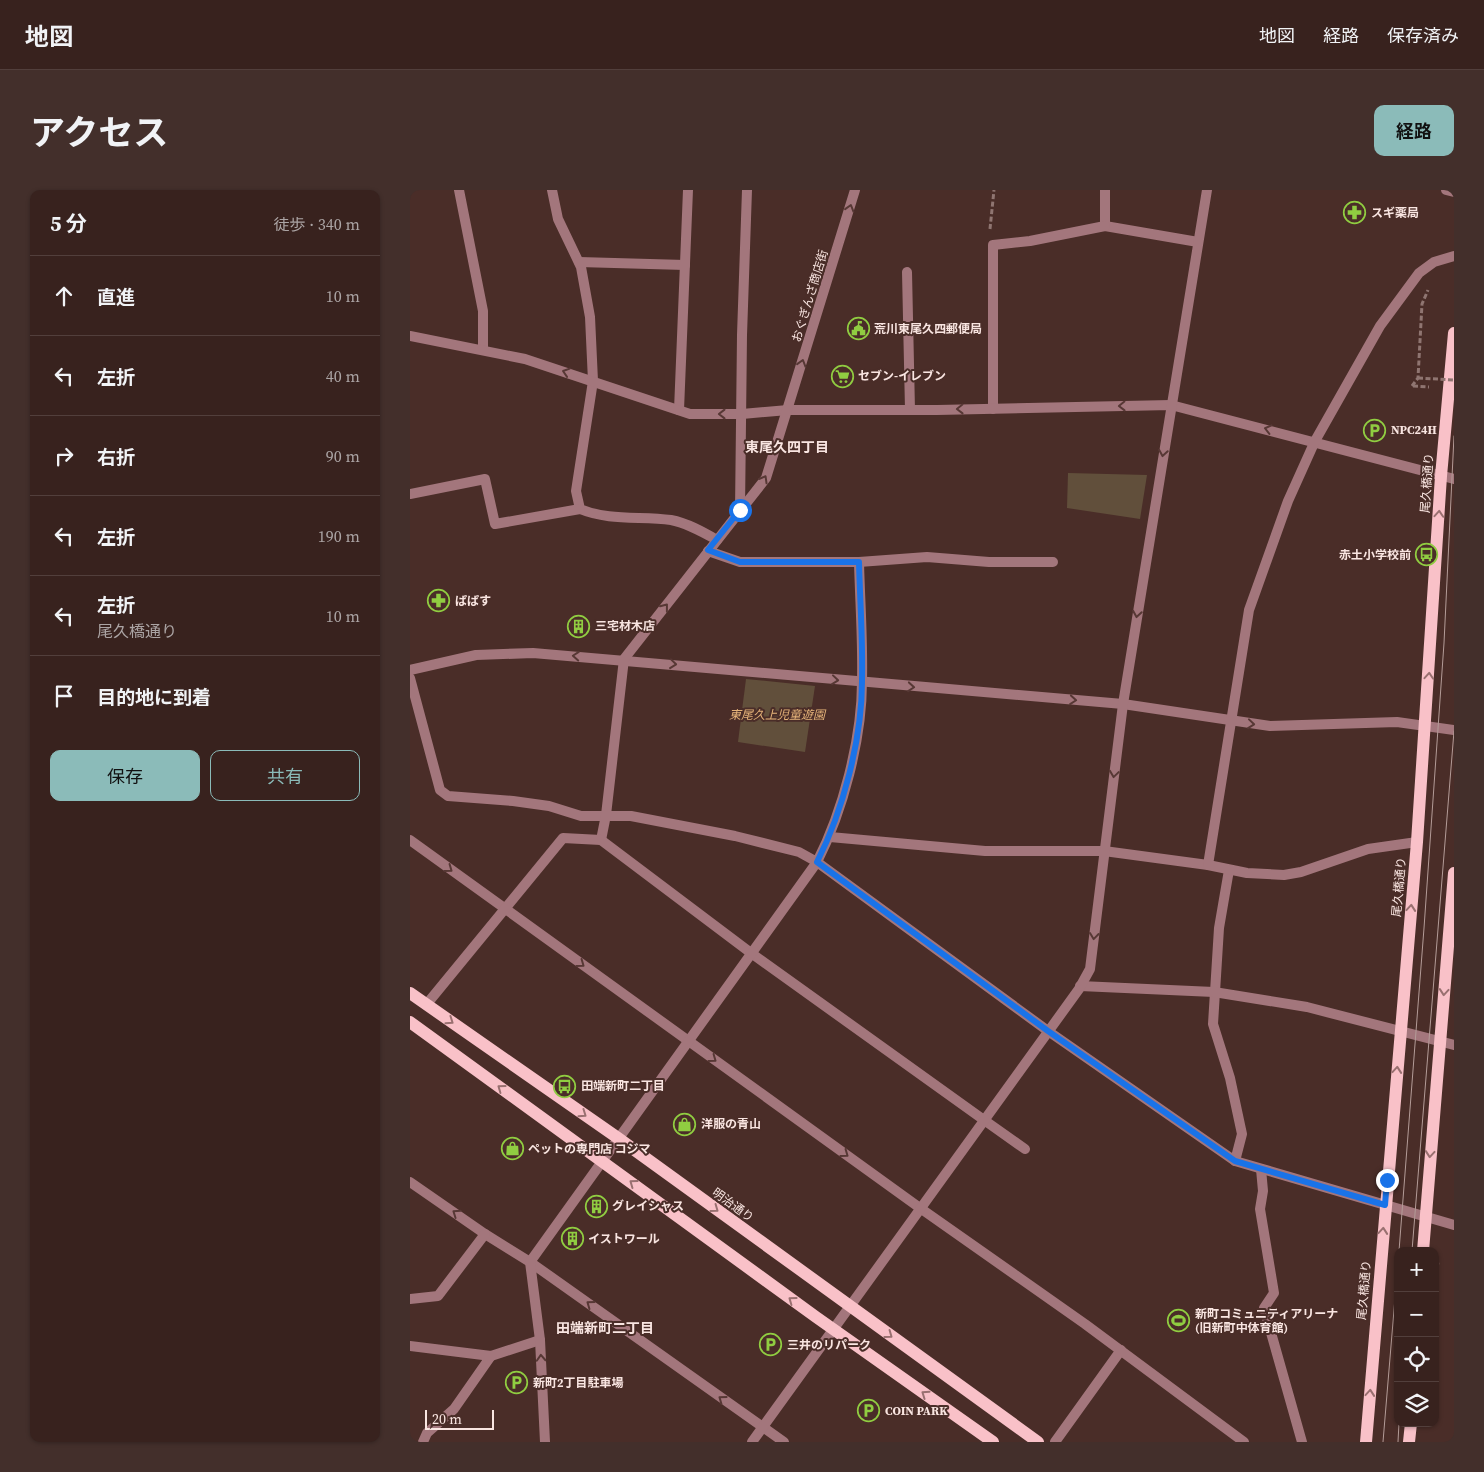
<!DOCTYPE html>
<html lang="ja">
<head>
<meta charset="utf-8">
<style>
	body { margin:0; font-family:"Source Serif 4","Noto Sans JP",serif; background:#432f2b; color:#f1f3f6 }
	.controls { position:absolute; right:15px; bottom:15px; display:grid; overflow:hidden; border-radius:10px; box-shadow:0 1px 4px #0004 }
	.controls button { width:45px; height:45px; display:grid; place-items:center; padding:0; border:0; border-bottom:1px solid #523f3c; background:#38221e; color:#f1f3f6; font:25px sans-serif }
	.scale { position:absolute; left:15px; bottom:12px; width:69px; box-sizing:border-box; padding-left:5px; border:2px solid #f9e5e1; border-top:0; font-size:14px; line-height:18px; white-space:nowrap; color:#f9e5e1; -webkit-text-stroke:4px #4a2d28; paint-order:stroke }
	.stop { position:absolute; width:15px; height:15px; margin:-11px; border:4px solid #1a73e8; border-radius:50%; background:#fff }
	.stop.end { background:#1a73e8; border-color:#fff; box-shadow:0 1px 5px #0008 }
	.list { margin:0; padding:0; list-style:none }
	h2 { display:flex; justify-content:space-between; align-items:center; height:65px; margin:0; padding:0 20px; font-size:21px }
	h2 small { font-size:16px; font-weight:400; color:#aba4a4 }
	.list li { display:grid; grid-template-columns:32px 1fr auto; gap:15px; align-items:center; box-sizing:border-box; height:80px; padding:0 20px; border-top:1px solid #523f3c }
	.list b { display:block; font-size:19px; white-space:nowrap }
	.list p { margin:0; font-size:16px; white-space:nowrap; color:#aba4a4 }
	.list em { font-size:16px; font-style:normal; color:#aba4a4 }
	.actions { display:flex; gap:10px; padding:15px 20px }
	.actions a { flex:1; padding:11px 0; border:1px solid #8bbbb9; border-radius:10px; text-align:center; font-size:18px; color:#8bbbb9 }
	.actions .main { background:#8bbbb9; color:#111 }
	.icon { flex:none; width:28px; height:28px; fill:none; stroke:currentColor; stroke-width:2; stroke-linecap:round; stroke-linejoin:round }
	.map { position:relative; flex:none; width:1044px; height:1252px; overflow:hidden; border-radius:10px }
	header { display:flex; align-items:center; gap:30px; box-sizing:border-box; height:70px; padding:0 25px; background:#38221e; border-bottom:1px solid #523f3c }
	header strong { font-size:24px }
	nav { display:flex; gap:28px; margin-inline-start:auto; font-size:18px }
	.intro { display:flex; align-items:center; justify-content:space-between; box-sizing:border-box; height:120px; padding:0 30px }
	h1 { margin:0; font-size:35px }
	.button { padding:12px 22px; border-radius:10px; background:#8bbbb9; color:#111; font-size:18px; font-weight:700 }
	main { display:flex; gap:30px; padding:0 30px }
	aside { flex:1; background:#38221e; border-radius:10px; box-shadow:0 1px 4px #0004 }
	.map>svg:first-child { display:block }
	.green { fill:#614f3b }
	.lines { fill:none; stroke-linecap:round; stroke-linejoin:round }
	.path { stroke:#8f7571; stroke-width:3; stroke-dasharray:5 2.5; stroke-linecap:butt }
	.lane { stroke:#a3767c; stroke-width:10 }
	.street { stroke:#a3767c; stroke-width:10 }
	.primary { stroke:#f9c1c8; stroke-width:12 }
	.tram { stroke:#b49c98; stroke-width:1 }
	.path-bridge { stroke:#8f7571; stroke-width:3; stroke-dasharray:5 2.5; stroke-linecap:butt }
	.oneway { stroke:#573835 }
	.oneway2 { stroke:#997070 }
	.route { stroke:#1a73e8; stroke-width:6 }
	.labels { text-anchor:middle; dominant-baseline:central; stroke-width:4; stroke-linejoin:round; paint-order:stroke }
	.poi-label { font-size:12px; font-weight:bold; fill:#f9e5e1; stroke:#4a2d28; text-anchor:start }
	.street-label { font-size:12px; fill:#f9e5e1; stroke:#4a2d28 }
	.park-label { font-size:12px; font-style:italic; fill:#e5b379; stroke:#4a2d28 }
	.neighbourhood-label { font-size:14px; font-weight:bold; fill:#f9e5e1; stroke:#4a2d28 }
</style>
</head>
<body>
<header>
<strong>地図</strong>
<nav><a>地図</a><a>経路</a><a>保存済み</a></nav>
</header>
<div class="intro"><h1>アクセス</h1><a class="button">経路</a></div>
<main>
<aside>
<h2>5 分<small>徒歩 · 340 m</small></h2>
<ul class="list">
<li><svg class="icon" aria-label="ahead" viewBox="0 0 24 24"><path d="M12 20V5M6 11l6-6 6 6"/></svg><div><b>直進</b></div><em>10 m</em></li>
<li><svg class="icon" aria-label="left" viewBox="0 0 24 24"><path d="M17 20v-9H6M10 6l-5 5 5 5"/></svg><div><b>左折</b></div><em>40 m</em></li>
<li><svg class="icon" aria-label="right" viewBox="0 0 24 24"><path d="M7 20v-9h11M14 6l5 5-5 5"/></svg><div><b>右折</b></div><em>90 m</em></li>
<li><svg class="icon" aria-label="left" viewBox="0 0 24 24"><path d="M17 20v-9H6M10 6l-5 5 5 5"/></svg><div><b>左折</b></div><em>190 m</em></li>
<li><svg class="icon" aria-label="left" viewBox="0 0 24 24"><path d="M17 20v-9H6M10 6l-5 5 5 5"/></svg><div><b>左折</b><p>尾久橋通り</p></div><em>10 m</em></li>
<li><svg class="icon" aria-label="arrive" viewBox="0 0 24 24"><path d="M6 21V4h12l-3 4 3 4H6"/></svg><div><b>目的地に到着</b></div></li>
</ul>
<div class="actions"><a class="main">保存</a><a>共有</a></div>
</aside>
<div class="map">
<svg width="1044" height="1252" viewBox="0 0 1044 1252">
	<rect width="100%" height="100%" fill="#4a2d28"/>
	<!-- green -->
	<g class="green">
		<path d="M658,283L737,285L730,329L657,318Z"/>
		<path d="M336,489L405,496L395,562L328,552Z"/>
	</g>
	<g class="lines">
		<!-- path -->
		<g class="path">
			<path d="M580,39L584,0"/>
			<path d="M1002,196L1008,188L1012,114L1018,100"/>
			<path d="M1003,196L1019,197"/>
			<path d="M1025,1100L1028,1071"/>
		</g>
		<!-- lane -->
		<g class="lane">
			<path d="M142,0L148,29L171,77L180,127L183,191L166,301L170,319C199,331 230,326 261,330C277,333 293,342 307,350"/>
			<path d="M695,0V36L788,52"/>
			<path d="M169,72L275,75"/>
			<path d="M497,82L500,220"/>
			<path d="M583,219V55L620,51L695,36"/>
			<path d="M269,220L278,0"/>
			<path d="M0,304L75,289L85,334L170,319"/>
			<path d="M330,320L332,145L337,0"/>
			<path d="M298,361L330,372H449L517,367L579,372H643"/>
			<path d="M0,488L30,600L38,606L103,611L139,616L171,626H221L325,646L389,662L407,672C433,621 452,549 452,491C453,451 450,412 449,372"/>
			<path d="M420,647L575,661H694L798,675"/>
			<path d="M819,680L809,738L803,834L820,888L832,944L825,971"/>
			<path d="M574,930L615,959"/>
			<path d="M851,979L853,1001L850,1019L864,1103L854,1118L892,1252"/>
			<path d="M13,1252L17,1243L44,1219L81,1166"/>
		</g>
		<!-- street -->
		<g class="street">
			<path d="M49,0L73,121V159"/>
			<path d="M1036,0L1044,2"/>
			<path d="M0,146L115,169L280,224H332L378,220H527L761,215L1044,289"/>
			<path d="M0,480L66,465L123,463L713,514L860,536L987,532L1044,540"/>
			<path d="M0,650L510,1018L675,1134L834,1252"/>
			<path d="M191,650L196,625L214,469L356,288L445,0"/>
			<path d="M1007,652L958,659L891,682L874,685L837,683L798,675L839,420L878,311L905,251L970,136L1009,83L1024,72L1044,66"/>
			<path d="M670,796L804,802L897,817L1044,855"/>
			<path d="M16,815L153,648L191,650L341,763L574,930"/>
			<path d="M0,992L75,1044L120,1072L374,1252"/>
			<path d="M0,1109L28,1106L75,1044"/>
			<path d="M0,1156L81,1166L130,1150"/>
			<path d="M135,1252L130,1150L120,1072L407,672L638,841L825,971L1044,1035"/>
			<path d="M342,1252L669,799L680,779L713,514L797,0"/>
			<path d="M645,1252L711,1160"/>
		</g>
		<!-- primary -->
		<g class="primary">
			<path d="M0,803L208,948L628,1252"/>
			<path d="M0,832L406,1127L583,1252"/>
			<path d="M1013,1061L1044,683"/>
			<path d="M956,1252L1007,652L1031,286L1044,143"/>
			<path d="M999,1252L1001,1233"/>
		</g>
		<!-- tram -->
		<g class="tram">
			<path d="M989,1061L1014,738L1034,453L1044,246"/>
			<path d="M1002,1061L1044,541"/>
			<path d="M973,1252L988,1072"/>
			<path d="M988,1252L989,1233"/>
		</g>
		<!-- path-bridge -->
		<path class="path-bridge" d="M1008,188L1044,190"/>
	</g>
	<!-- one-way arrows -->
	<defs><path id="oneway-chevron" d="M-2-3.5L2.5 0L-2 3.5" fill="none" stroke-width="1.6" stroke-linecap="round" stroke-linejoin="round" transform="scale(1.25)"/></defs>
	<g class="oneway">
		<use href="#oneway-chevron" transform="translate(440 18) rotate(-73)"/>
		<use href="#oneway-chevron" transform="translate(392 173) rotate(-73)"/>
		<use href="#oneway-chevron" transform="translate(156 182) rotate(-162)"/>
		<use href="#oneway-chevron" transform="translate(712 216) rotate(179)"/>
		<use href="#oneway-chevron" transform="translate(550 219) rotate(179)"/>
		<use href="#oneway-chevron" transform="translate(312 224) rotate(180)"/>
		<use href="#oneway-chevron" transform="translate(858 239) rotate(-166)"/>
		<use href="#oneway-chevron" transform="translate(753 263) rotate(99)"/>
		<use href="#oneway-chevron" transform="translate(354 289) rotate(-60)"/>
		<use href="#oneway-chevron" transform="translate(255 417) rotate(-52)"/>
		<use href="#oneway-chevron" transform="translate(727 424) rotate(99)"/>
		<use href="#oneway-chevron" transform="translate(166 466) rotate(-176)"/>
		<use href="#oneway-chevron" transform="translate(263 474) rotate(6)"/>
		<use href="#oneway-chevron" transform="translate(425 490) rotate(6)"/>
		<use href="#oneway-chevron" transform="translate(501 497) rotate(5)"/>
		<use href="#oneway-chevron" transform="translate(663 510) rotate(5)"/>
		<use href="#oneway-chevron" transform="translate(841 534) rotate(6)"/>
		<use href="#oneway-chevron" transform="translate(704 584) rotate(98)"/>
		<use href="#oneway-chevron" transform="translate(39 679) rotate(36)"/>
		<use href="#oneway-chevron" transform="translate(684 746) rotate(97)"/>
		<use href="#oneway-chevron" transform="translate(171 774) rotate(36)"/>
		<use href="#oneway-chevron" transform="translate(303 869) rotate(36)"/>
		<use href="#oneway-chevron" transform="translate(435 964) rotate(36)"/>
		<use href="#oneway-chevron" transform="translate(46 1023) rotate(-145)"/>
		<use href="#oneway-chevron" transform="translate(180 1114) rotate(-144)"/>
		<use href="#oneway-chevron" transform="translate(131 1168) rotate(-93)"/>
		<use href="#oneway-chevron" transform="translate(312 1209) rotate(-144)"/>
	</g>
	<g class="oneway2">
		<use href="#oneway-chevron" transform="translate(1029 324) rotate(-86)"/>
		<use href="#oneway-chevron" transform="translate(1019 486) rotate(-86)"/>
		<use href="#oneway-chevron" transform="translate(1001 718) rotate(-85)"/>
		<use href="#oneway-chevron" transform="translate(1034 802) rotate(95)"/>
		<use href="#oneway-chevron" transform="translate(40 831) rotate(35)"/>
		<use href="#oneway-chevron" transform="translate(987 880) rotate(-85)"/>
		<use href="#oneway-chevron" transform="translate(91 898) rotate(-144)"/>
		<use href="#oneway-chevron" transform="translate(173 924) rotate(35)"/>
		<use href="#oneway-chevron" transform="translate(1020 964) rotate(95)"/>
		<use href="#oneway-chevron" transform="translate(223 993) rotate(-144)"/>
		<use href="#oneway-chevron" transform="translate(305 1019) rotate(36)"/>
		<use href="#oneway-chevron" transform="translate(973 1041) rotate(-85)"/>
		<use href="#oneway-chevron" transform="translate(382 1110) rotate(-144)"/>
		<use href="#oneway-chevron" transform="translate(479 1145) rotate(36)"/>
		<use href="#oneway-chevron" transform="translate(960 1203) rotate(-85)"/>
		<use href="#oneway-chevron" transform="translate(515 1204) rotate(-145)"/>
	</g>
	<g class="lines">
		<!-- route -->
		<path class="route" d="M330,320L298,360L330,372H449C450,412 453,451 452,491C452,549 433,621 407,672L638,841L825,971L975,1015L977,990"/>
	</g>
	<!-- icons -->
	<defs>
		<symbol id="pharmacy-ring" viewBox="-11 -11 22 22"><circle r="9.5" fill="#4a2d28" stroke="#90cd41" stroke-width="1.5"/><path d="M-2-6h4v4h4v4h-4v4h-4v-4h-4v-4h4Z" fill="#90cd41"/></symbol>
		<symbol id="civic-ring" viewBox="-11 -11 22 22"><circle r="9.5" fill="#4a2d28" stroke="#90cd41" stroke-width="1.5"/><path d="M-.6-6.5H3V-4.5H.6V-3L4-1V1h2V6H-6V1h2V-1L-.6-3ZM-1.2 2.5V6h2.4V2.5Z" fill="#90cd41"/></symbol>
		<symbol id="supermarket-ring" viewBox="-11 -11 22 22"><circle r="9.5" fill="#4a2d28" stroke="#90cd41" stroke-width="1.5"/><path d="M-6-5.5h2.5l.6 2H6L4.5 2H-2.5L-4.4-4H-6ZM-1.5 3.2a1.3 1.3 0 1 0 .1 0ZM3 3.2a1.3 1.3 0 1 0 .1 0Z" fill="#90cd41"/></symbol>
		<symbol id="parking-ring" viewBox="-11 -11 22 22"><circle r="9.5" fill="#4a2d28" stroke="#90cd41" stroke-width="1.5"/><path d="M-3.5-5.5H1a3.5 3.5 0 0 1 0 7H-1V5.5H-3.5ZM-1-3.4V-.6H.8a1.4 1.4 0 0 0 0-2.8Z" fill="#90cd41"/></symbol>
		<symbol id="bus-ring" viewBox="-11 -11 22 22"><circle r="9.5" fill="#4a2d28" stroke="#90cd41" stroke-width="1.5"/><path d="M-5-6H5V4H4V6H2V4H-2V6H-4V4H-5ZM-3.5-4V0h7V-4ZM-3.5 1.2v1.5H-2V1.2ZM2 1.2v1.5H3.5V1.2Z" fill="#90cd41"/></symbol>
		<symbol id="building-ring" viewBox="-11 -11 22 22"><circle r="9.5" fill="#4a2d28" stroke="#90cd41" stroke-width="1.5"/><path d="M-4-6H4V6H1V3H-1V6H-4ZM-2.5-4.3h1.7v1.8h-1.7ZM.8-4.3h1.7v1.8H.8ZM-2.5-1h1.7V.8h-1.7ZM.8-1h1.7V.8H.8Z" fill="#90cd41"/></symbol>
		<symbol id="shop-ring" viewBox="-11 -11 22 22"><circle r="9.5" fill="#4a2d28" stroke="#90cd41" stroke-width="1.5"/><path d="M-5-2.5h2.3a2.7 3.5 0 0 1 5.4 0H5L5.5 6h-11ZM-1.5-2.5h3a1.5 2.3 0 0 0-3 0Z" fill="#90cd41"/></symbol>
		<symbol id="stadium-ring" viewBox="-11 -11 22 22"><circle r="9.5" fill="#4a2d28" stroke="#90cd41" stroke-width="1.5"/><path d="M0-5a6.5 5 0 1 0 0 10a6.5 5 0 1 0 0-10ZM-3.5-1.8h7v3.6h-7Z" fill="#90cd41"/></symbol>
	</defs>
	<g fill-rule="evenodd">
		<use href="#pharmacy-ring" x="932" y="10" width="25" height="25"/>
		<use href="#civic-ring" x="436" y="126" width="25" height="25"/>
		<use href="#supermarket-ring" x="420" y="174" width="25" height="25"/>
		<use href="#parking-ring" x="952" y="228" width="25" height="25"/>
		<use href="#bus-ring" x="1004" y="352" width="25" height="25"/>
		<use href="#pharmacy-ring" x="16" y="398" width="25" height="25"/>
		<use href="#building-ring" x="156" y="424" width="25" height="25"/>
		<use href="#bus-ring" x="142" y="884" width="25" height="25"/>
		<use href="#shop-ring" x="262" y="922" width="25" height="25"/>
		<use href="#shop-ring" x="90" y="946" width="25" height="25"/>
		<use href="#building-ring" x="174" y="1004" width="25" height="25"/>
		<use href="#building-ring" x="150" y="1036" width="25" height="25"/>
		<use href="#stadium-ring" x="756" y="1118" width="25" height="25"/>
		<use href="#parking-ring" x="348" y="1142" width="25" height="25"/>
		<use href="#parking-ring" x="94" y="1180" width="25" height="25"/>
		<use href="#parking-ring" x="446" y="1208" width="25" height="25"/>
	</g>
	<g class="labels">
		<!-- poi labels -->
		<g class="poi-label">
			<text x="961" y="23">スギ薬局</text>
			<text x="464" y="139">荒川東尾久四郵便局</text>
			<text x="448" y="186">セブン-イレブン</text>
			<text x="981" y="240">NPC24H</text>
			<text x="1001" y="365" text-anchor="end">赤土小学校前</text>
			<text x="45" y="411">ぱぱす</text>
			<text x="185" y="436">三宅材木店</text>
			<text x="171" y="896">田端新町二丁目</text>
			<text x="291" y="934">洋服の青山</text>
			<text x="118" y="959">ペットの専門店 コジマ</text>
			<text x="202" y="1016">グレイシャス</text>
			<text x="178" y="1049">イストワール</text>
			<text x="785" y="1124">新町コミュニティアリーナ<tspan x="785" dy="14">(旧新町中体育館)</tspan></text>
			<text x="377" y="1155">三井のリパーク</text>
			<text x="123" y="1193">新町2丁目駐車場</text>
			<text x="475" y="1221">COIN PARK</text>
		</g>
		<!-- street labels -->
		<g class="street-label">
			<text transform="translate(400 106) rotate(-73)">おぐぎんざ商店街</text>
			<text transform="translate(1017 293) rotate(-86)">尾久橋通り</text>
			<text transform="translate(989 697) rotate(-85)">尾久橋通り</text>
			<text transform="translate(323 1015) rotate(36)">明治通り</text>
			<text transform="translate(954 1100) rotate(-85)">尾久橋通り</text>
		</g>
		<!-- park labels -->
		<g class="park-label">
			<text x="367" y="525">東尾久上児童遊園</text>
		</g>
		<!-- neighbourhood labels -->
		<g class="neighbourhood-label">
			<text x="377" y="257">東尾久四丁目</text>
			<text x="195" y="1138">田端新町二丁目</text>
		</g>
	</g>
</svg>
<div class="controls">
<button>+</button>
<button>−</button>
<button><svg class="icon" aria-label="locate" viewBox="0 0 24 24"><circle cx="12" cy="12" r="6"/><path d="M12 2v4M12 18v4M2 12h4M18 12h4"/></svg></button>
<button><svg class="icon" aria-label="layers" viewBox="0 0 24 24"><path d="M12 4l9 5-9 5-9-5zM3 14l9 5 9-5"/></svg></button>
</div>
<div class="scale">20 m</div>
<div class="stop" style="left:330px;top:320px"></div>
<div class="stop end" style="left:977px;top:990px"></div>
</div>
</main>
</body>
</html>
